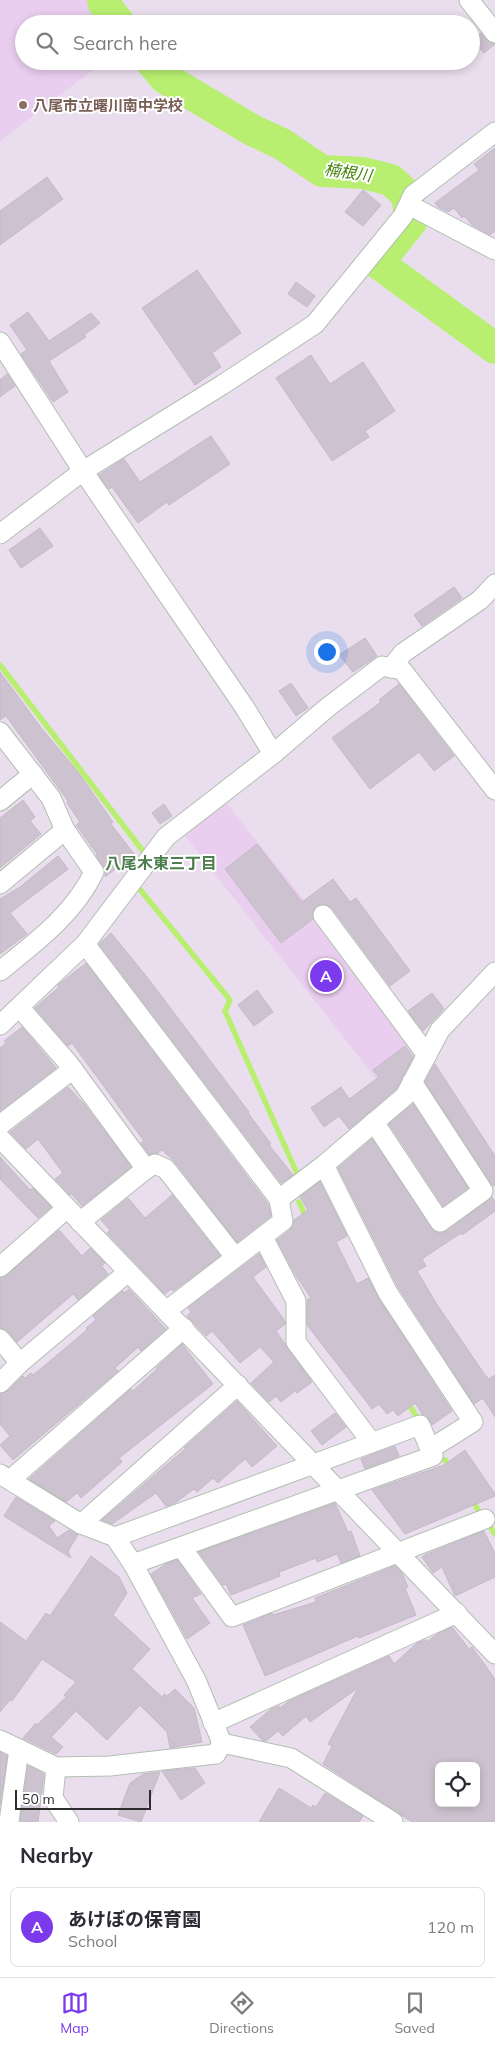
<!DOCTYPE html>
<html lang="en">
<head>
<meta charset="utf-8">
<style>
	body { margin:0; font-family:Mulish,"Noto Sans JP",sans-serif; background:#f2f2f3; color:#2b2b33 }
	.controls { position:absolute; right:15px; bottom:15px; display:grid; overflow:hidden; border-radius:8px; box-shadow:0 2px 8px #0003 }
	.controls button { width:45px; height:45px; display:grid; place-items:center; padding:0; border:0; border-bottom:1px solid #e1e1e2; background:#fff; color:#2b2b33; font:25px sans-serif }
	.scale { position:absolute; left:15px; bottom:12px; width:136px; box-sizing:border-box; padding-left:5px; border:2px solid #2c2c2c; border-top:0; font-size:14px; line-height:18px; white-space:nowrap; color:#2c2c2c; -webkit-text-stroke:4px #fff; paint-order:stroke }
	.you { position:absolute; left:326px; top:651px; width:18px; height:18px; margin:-12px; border:4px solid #fff; border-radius:50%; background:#1a73e8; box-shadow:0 0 0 8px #1a73e833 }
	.badge { display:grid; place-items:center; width:32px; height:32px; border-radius:50%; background:#7c3aed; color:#fff; font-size:16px; font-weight:700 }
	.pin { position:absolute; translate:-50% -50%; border:2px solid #fff; box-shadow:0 1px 5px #0006 }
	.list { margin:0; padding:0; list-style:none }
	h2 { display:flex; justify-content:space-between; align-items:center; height:65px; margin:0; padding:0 20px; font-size:21px }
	h2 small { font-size:16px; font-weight:400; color:#7c7c81 }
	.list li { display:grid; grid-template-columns:32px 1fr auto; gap:15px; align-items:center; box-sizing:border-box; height:80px; margin:0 10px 10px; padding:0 10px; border:1px solid #e1e1e2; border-radius:8px }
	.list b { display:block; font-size:19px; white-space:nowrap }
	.list p { margin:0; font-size:16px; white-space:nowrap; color:#7c7c81 }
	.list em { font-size:16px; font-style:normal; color:#7c7c81 }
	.icon { flex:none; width:28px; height:28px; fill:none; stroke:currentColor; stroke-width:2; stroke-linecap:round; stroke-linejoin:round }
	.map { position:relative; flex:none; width:495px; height:1822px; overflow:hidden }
	.search { position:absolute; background:#fff; box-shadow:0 2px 8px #0003; left:15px; right:15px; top:15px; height:55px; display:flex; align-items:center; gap:12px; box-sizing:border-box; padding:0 18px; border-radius:28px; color:#7c7c81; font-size:19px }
	.sheet { height:155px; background:#fff }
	nav { display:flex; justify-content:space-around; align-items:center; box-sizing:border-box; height:70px; border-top:1px solid #e1e1e2; background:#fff; font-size:14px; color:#7c7c81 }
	nav a { display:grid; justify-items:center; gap:2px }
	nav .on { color:#7c3aed }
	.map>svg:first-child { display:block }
	.education { fill:#eaceef }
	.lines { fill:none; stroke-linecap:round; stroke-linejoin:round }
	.stream { stroke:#b8ef71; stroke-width:5.5 }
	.river { stroke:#b8ef71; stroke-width:32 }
	.building { fill:#cdc3d0; stroke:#c6b8c9; fill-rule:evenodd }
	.minor-casing { stroke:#b2bfb2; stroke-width:21 }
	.minor { stroke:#fff; stroke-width:19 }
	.education-dot { fill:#8d6e63; stroke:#fff; stroke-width:2 }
	.labels { text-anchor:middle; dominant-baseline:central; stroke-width:4; stroke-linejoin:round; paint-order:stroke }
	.education-label { font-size:15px; font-weight:bold; fill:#785e54; stroke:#fff; text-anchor:start }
	.water-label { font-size:16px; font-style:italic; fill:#47830e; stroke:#fff }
	.neighbourhood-label { font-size:16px; font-weight:bold; fill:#4c7d4c; stroke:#fff }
</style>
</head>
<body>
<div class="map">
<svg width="495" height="1822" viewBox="0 0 495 1822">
	<rect width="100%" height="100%" fill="#eadeee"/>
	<!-- education -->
	<g class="education">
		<path d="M0,0H99L100,7L111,24H24V61H88L94,69L0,141Z"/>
		<path d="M224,800L317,916L418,1055L404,1080L388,1094L181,831Z"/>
	</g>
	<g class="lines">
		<!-- stream -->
		<g class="stream">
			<path d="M0,665L146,855"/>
			<path d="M138,887L230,1000L225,1011L299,1178"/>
			<path d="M299,1202L307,1220"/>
			<path d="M406,1400L420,1422"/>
			<path d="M445,1460L451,1468"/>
			<path d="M471,1499L481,1514"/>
			<path d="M489,1525L495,1534"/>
		</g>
		<!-- river -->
		<g class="river">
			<path d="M103,0L104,4L120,24"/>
			<path d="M151,61L165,78L252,130L282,144L322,171L363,173L391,180L407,195L411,222L378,263L495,348"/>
		</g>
	</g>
	<!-- building -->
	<g class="building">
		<path d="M481,33L487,40L495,44L484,53L473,40Z"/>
		<path d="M495,148V231L490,235L472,225L464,216L462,218L454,208L448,212L438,207L435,203L479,170L474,164Z"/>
		<path d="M47,177L63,199L0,245V211Z"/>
		<path d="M363,190L381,205L363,226L345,212Z"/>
		<path d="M197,270L241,333L212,353L221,367L195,385L142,308Z"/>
		<path d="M296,282L315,296L307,307L288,294Z"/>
		<path d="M28,312L49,341L91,313L100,323L84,335L86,337L49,361L68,392L53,402L21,354L27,350L10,325Z"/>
		<path d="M311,355L330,384L363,362L395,411L365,431L369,437L332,461L276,378Z"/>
		<path d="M7,374L15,386L0,397V380Z"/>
		<path d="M211,436L230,464L169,505L167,502L138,523L112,487L109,489L99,475L124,459L140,482Z"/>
		<path d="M40,528L53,546L21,568L9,550Z"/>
		<path d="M454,587L462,598L422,626L414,615Z"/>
		<path d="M365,638L377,656L353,672L339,655Z"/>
		<path d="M0,672L42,729L78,772L113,822L111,824L134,854L105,877V871L96,855L97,854L76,825L80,822L67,803L68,801L6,716L0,720Z"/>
		<path d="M291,683L308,708L296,716L279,691Z"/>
		<path d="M399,684L454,756L434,771L419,752L370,789L332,738L381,702L379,700Z"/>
		<path d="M23,800L35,817L30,821L41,834L0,868V818Z"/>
		<path d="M164,804L172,816L160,824L152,813Z"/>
		<path d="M257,844L302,902L333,879L350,902L356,898L410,971L390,986L332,908L327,905L321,904L316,906L313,911V919L281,943L225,869Z"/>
		<path d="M58,856L68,869L10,913L27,934L0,954V899L20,887Z"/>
		<path d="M111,933L147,977L249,1112L248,1113L271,1144L269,1145L293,1175L281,1183L99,944Z"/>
		<path d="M86,963L268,1204L271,1216L237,1242L175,1162L162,1150L158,1153L149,1154L141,1143L144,1141L72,1043L68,1046L35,1008L59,987L58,985Z"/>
		<path d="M257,990L273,1012L254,1026L238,1005Z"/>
		<path d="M432,993L444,1009L423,1031L408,1011Z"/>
		<path d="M22,1027L56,1068L0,1111V1048L6,1043L4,1041Z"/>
		<path d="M405,1046L413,1057L396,1089L349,1129L339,1116L324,1127L311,1108L341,1087L349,1099L379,1077L373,1070Z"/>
		<path d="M435,1064L495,1156V1185L493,1186L425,1082Z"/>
		<path d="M68,1087L84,1104L131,1167L82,1206L71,1193L70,1195L55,1179L63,1173L38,1139L26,1149L10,1132Z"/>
		<path d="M413,1104L468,1188L443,1206L389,1124Z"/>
		<path d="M372,1139L435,1232L440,1233L447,1231L492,1197L495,1202V1211L462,1235L461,1233L422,1259L426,1266L417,1271L436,1303L485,1375L489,1379L495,1375V1417L483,1398L474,1404L398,1287L338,1168Z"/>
		<path d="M0,1157L30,1190L33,1188L51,1207L38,1218L0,1179Z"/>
		<path d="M320,1182L347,1236L336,1242L357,1284L368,1278L379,1299L452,1411L432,1425L427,1416L422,1414L415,1403L398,1416L393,1410L387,1414L379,1404L372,1409L307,1325V1300L311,1298L295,1274L277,1240L290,1230L294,1220L308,1210L300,1197Z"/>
		<path d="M172,1195L220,1256L173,1291L171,1289L165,1294L107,1233L110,1230L101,1220L128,1198L145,1218Z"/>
		<path d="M59,1230L82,1256L90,1248L105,1263L102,1266L108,1274L78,1300L73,1294L17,1342L8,1331L0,1328V1278L7,1275Z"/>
		<path d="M259,1254L266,1267L253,1277L285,1321V1324L276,1331L312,1382L297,1393L295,1391L281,1402L276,1396L269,1402L251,1383L274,1362L260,1347L240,1363L212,1331L206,1336L187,1316L191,1312L188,1308Z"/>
		<path d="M129,1289L166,1329L141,1351L138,1347L115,1368L118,1371L13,1460L0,1445L10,1436L0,1424V1394L8,1391L23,1376L25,1378L31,1373L33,1375L50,1361L88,1329L86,1328L96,1320L93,1316L123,1291L124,1293Z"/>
		<path d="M182,1344L213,1384L119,1458L122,1462L81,1498L77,1493L66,1502L29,1479L131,1389L133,1391L157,1369L156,1368Z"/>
		<path d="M237,1401L277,1446L252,1467L245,1459L218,1483L213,1478L197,1492L194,1489L175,1503L166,1506L156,1493L112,1524L102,1520L185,1449L184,1448Z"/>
		<path d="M335,1413L346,1427L322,1445L311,1431Z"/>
		<path d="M395,1446L399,1456L365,1469L361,1459Z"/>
		<path d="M465,1450L495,1494V1496L405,1534L372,1490L444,1465Z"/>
		<path d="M16,1497L55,1521L49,1526L57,1538L69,1530L78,1535L68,1551L71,1558L4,1516Z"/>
		<path d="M335,1503L348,1532L351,1531L360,1556L341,1563L337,1554L317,1562L316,1558L279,1572L280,1576L231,1595L226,1584L223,1585L199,1552Z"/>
		<path d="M484,1531L495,1554V1577L455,1596L442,1567L433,1573L422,1557L427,1554Z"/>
		<path d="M91,1556L119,1577L127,1593L113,1615L150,1649L132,1669L162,1697L164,1694L167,1696L175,1689L194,1708L202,1742L170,1748L167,1732L140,1705L107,1740L76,1711L51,1737L63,1747L56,1754L23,1738L36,1723L37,1725L66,1697L64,1695L76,1682L42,1659L12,1701L10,1700L0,1712V1622L26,1641L46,1613L50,1616Z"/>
		<path d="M177,1560L201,1594L192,1598L210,1623L187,1639L151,1574L166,1564Z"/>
		<path d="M395,1566L402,1573L408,1587L405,1588L416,1615L359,1638L358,1636L265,1676L243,1625L272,1613L273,1615L316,1602L315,1598Z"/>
		<path d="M452,1627L469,1649L472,1647L495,1679V1822H412L323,1764L332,1746L328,1744L358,1688L310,1722L306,1716L283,1736L278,1731L266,1741L262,1740L250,1727L271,1709L279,1706L280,1708L289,1701L389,1656L394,1664L417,1643L426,1640L427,1642L437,1634ZM439,1766H476V1803H439Z"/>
		<path d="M0,1752L7,1756L0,1805Z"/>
		<path d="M28,1766L44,1774L38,1822H20Z"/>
		<path d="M195,1768L205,1783L181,1800L162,1771Z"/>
		<path d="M160,1772L141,1822L118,1815L130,1783L143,1774Z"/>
		<path d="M279,1788L311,1808L313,1805L316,1807L325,1793L363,1816L359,1822H259Z"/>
	</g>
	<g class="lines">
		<defs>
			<g id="minor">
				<path d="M469,0L495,33"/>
				<path d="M409,205L495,250"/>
				<path d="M0,342L83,471L245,708L273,754"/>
				<path d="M0,534L83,471L222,385L315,324L403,216L413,195L495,132"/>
				<path d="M391,668L403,653L480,600L495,584"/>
				<path d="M0,732L51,798L65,830L94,872C74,914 36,942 0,971"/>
				<path d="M0,801L33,774"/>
				<path d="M0,884L65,830"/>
				<path d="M323,915L427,1055"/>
				<path d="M85,944L279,1199"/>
				<path d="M20,1008L69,1064L146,1169"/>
				<path d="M0,1025L85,944L166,837L273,754L328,707L382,666L402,670L495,790"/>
				<path d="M374,1122L440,1222L483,1191L412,1082"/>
				<path d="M0,1125L73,1069"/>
				<path d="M0,1138L495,1654"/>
				<path d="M80,1222L146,1169L155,1164L166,1169L235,1257"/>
				<path d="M263,1237L296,1301V1342L372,1443"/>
				<path d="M0,1267L67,1208"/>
				<path d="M166,1311L283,1221L279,1199L324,1165L405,1096L440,1030L495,972"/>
				<path d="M0,1339L20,1363"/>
				<path d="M0,1383L20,1363L128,1272"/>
				<path d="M0,1474L81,1524L115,1537L133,1564L196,1680L222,1743"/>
				<path d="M10,1480L184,1328"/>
				<path d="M81,1524L238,1385"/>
				<path d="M115,1537L420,1425L430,1449"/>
				<path d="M182,1548L232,1617L485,1519"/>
				<path d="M133,1564L433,1456L430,1449L473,1422L388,1293L324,1165"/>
				<path d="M213,1723L457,1613"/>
				<path d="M0,1740L56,1767L110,1766L216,1754L222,1743"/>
				<path d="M222,1743L291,1758L393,1822"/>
				<path d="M56,1767L53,1798L69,1822"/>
				<path d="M9,1822L19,1749"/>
			</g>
		</defs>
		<!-- minor casing -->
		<use href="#minor" class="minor-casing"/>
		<!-- minor -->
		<use href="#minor" class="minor"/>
	</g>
	<!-- markers -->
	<circle class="education-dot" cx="23" cy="105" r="5"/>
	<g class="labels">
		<!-- education labels -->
		<g class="education-label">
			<text x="33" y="105">八尾市立曙川南中学校</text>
		</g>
		<!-- water labels -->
		<g class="water-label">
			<text transform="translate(348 172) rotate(8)">楠根川</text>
		</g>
		<!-- neighbourhood labels -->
		<g class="neighbourhood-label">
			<text x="161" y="863">八尾木東三丁目</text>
		</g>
	</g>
</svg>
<div class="controls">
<button><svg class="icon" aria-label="locate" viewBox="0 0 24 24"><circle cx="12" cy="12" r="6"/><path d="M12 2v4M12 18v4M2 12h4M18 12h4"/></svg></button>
</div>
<div class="scale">50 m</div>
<div class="you"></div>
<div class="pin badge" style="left:326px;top:976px">A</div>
<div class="search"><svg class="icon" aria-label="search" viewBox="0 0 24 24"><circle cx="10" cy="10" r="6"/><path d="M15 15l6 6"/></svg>Search here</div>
</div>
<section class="sheet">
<h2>Nearby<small></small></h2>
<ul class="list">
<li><span class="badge">A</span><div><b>あけぼの保育園</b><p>School</p></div><em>120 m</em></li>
</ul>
</section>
<nav>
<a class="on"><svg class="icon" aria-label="map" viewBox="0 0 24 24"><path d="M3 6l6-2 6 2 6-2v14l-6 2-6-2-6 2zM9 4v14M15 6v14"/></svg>Map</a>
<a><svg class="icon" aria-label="directions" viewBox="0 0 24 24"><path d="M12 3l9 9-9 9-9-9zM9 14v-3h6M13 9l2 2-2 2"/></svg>Directions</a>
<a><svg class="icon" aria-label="saved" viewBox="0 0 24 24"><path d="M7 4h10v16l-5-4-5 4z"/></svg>Saved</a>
</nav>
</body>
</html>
